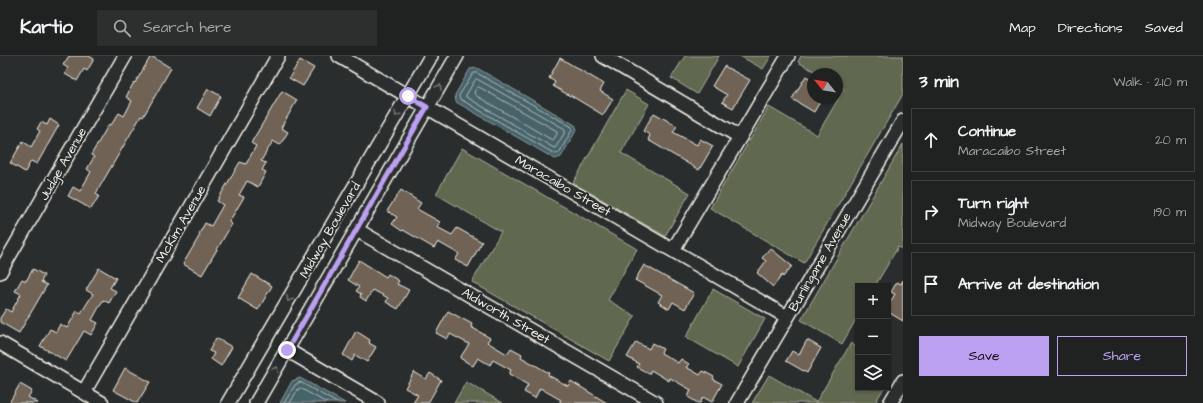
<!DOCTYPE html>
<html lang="en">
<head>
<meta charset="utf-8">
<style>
	body { margin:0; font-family:"Architects Daughter",sans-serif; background:#2d2f2f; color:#f1f3f6 }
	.controls { position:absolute; right:12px; bottom:12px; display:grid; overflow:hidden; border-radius:0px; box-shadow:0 1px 3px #0004 }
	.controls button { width:36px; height:36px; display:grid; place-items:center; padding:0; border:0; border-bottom:1px solid #3d3f40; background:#202222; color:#f1f3f6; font:20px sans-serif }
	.compass { position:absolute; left:807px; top:12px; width:36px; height:36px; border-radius:50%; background:#202222; box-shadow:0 1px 3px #0004; rotate:300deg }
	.stop { position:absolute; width:12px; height:12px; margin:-9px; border:3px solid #bca0f2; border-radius:50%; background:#fff }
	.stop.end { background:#bca0f2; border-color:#fff; box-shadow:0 1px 4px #0008 }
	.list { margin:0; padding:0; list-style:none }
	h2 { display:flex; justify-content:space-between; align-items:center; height:52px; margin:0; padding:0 16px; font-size:17px }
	h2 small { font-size:13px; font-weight:400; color:#a2a4a5 }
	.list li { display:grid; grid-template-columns:26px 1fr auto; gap:12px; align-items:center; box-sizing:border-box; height:64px; margin:0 8px 8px; padding:0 8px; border:1px solid #3d3f40; border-radius:0px }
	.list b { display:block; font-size:15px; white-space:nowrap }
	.list p { margin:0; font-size:13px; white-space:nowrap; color:#a2a4a5 }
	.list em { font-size:13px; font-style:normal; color:#a2a4a5 }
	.actions { display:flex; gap:8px; padding:12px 16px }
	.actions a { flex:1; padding:9px 0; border:1px solid #bca0f2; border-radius:0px; text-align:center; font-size:14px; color:#bca0f2 }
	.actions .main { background:#bca0f2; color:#111 }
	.icon { flex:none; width:22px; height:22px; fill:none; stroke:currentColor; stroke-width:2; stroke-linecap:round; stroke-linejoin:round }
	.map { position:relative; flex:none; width:903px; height:347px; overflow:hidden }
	header { display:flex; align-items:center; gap:24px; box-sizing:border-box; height:56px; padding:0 20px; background:#202222; border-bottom:1px solid #3d3f40 }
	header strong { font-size:19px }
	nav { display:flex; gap:22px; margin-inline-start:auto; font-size:14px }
	.search { width:280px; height:36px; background:#2d2f2f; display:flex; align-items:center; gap:10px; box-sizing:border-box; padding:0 14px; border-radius:0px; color:#a2a4a5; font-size:15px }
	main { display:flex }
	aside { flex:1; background:#202222 }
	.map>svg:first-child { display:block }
	.green { fill:#61694f; stroke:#aaad9c }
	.water { fill:#47646b; stroke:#8c9c9d }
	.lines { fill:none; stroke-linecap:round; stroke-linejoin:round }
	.shore { stroke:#afb9b6; stroke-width:1 }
	.building { fill:#6f6456; stroke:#f4f1e8 }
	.minor-casing { stroke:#f4f1e8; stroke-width:16 }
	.minor { stroke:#2a2d2e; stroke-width:13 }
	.oneway { stroke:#71726f }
	.route { stroke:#bca0f2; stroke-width:5 }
	.labels { text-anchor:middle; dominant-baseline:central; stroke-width:4; stroke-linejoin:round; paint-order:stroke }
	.street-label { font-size:13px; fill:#f4f1e8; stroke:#2a2d2e }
</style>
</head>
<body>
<header>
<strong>Kartio</strong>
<div class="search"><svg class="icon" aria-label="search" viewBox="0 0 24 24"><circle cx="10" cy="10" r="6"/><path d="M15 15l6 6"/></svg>Search here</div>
<nav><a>Map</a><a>Directions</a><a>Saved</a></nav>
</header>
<main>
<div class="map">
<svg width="903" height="347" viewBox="0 0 903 347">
	<rect width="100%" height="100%" fill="#2a2d2e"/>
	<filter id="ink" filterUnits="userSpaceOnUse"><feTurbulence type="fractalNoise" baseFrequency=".025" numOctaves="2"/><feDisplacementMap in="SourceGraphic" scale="8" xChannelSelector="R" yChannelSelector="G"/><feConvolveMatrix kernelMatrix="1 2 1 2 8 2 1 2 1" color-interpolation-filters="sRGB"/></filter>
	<g filter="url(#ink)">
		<!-- green -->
		<g class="green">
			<path d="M685,0H719L697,38L671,22Z"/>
			<path d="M740,0H771L763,13Z"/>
			<path d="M801,0H903V38L804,207L710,152L769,51L817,79L844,33L837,29V18H819L798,6Z"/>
			<path d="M626,34L649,48L621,97L690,137L665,180L573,127Z"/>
			<path d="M903,88V193L898,191L875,230H858V260L842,288L801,264Z"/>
			<path d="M462,92L637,193L608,244L635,260L609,305L472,226L501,176L436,138Z"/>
			<path d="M713,233L765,263L738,311L686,281Z"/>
			<path d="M851,287L858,292V332H884L875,347H752L769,319L816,346Z"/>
			<path d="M466,326L503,347H454Z"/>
		</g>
		<!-- water -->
		<g class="water">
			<path d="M477,12L575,69L577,73L561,101L555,103L456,46L455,39L470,13Z"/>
			<path d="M300,322L345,347H280L292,325Z"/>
		</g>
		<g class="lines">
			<!-- shore -->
			<g class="shore">
				<path d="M474,17H477L572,71V74L559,97L555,98L460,43L459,40Z"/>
				<path d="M477,23L565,73V76L556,91L554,92L466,41V39L475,24Z"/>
				<path d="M479,31L557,75V78L554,83L552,84L475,39L474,36L477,32Z"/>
				<path d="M284,347L295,329L300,326L337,347"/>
				<path d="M290,347L298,333L300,332L327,347"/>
			</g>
		</g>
		<!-- building -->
		<g class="building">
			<path d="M69,0H89L94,3L87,15L84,13L77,25L65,18L68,12L63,9Z"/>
			<path d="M151,0L171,12L143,61L141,60L99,132L96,138L99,140L91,153L68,140L73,131L80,135L91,116L87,113L94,101L91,99L109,68L111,69L119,57L124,60L132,45L126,41L134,26L135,27Z"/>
			<path d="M560,2L604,28L600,35L613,43L603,59L570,39V40L553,30L555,26L549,22Z"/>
			<path d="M300,4L314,12L303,30L289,22Z"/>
			<path d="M724,10L750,24L733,52L722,46L727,39L712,30Z"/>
			<path d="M806,20L813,24V42H822L814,56L792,43Z"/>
			<path d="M208,33L221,40L210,60L197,52Z"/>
			<path d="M282,35L297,44L281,72L288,76L280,89L273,85L261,105L266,107L262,114L266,116L258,131L247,125L239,139L244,141L229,166L232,168L202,219L183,208L200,179L199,178L205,167L211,170L223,149L217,145L240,106L246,108L256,90L251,87Z"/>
			<path d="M654,57L677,70L673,76L697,89L700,83L713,90L699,114L648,84L650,79L643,75Z"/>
			<path d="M50,63L59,69L37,108L31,105L25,116L10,107L23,85L31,91L40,75L37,73L41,66L47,69Z"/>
			<path d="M401,134L421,147L417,153L440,166L437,171L452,179L457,172L482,186L468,211L455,204L459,198L438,186L434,192L403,174L402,175L392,168L397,161L387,155Z"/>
			<path d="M770,192L792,210L783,221L782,219L773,231L757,217L766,205L762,202Z"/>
			<path d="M359,204L386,221L388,218L399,225L397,228L409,234L398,253L386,246L388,242L373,234L366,245L360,241L361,238L356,235L359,231L348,224Z"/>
			<path d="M644,209L694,237L685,253L673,246L669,253L658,246L662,239L635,224Z"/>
			<path d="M99,212L116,222L110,232L116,235L109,247L103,244L92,264L98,267L91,279L84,275L66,305L40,290L50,273L56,276L60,268L67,272L77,255L81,257L93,238L86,234Z"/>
			<path d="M33,213L44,219L41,226L47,229L19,277L0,266V262L6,253L11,256L21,238L15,235L22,223L26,225Z"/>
			<path d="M252,218L272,230L258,254L238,242Z"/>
			<path d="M903,224V265L888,256V250L895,238L891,236L897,226L901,228Z"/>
			<path d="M448,255L472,268L471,271L490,282L487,286L507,298L511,292L522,298L521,301L549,317L548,319L568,330L571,325L607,347H559L561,344L540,332L535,342L524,336L528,329L509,318L511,314L493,304L490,309L478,302L473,310L460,302L469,288L450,278L447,283L436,277Z"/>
			<path d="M356,275L370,284L369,287L376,291L367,306L355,299L352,305L343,299Z"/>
			<path d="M216,282L232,291L221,310L211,303L214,297L209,295Z"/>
			<path d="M807,284L821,292L807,317L786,305L792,295L799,299Z"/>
			<path d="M636,286L649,293L652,287L663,293L661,297L678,307L681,303L689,308L686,311L700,319L703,315L714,321L713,323L722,328L712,346L703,341L700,347H698L688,341L691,334L670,322L669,325L651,314L649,318L637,311L639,308L627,301Z"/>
			<path d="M125,312L150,326L137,347L113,334Z"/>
			<path d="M414,316L426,323L430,317L441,324L428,347H413L418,339L405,332Z"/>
			<path d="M20,328L32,335L28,341L38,347H9Z"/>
		</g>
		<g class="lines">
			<defs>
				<g id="minor">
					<path d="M339,0L787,261"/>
					<path d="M603,0L740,81"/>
					<path d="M357,174L656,347"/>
					<path d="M673,194L788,0"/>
					<path d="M0,216L125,0"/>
					<path d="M0,287L102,347"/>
					<path d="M287,294L378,347"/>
					<path d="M84,336L278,0"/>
					<path d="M228,347L431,0"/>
					<path d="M256,347L457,0"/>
					<path d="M737,347L903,65"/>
					<path d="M890,347L903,325"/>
				</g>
			</defs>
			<!-- minor casing -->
			<use href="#minor" class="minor-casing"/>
			<!-- minor -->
			<use href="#minor" class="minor"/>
		</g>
		<!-- one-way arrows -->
		<defs><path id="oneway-chevron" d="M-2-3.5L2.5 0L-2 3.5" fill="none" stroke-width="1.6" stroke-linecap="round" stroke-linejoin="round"/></defs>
		<g class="oneway">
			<use href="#oneway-chevron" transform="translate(439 31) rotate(-60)"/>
			<use href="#oneway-chevron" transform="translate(397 58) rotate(120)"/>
			<use href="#oneway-chevron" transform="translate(289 243) rotate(120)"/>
			<use href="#oneway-chevron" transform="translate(276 313) rotate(-60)"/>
		</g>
	</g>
	<g class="lines" filter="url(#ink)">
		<!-- route -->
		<path class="route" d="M287,294L427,51L408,40"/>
	</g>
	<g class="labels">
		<!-- street labels -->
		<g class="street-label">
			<text transform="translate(63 108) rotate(-60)">Judge Avenue</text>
			<text transform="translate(563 130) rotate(30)">Maracaibo Street</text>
			<text transform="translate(181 168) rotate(-60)">McKim Avenue</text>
			<text transform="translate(330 174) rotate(-60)">Midway Boulevard</text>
			<text transform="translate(820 206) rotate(-60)">Burlingame Avenue</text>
			<text transform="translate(506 260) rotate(30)">Aldworth Street</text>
		</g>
	</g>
</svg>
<div class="controls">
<button>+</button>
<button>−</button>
<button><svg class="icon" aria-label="layers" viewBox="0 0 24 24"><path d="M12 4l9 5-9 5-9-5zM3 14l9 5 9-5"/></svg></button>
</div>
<svg class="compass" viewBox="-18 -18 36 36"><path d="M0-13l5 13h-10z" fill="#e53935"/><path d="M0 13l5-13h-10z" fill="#a2a4a5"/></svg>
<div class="stop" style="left:408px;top:40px"></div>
<div class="stop end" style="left:287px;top:294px"></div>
</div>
<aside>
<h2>3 min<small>Walk · 210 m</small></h2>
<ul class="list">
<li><svg class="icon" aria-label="ahead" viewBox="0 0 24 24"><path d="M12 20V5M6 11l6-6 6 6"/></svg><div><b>Continue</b><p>Maracaibo Street</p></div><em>20 m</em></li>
<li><svg class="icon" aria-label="right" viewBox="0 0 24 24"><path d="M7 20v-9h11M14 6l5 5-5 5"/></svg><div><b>Turn right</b><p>Midway Boulevard</p></div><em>190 m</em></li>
<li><svg class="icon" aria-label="arrive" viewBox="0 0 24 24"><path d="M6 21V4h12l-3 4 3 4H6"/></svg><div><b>Arrive at destination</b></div></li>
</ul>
<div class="actions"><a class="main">Save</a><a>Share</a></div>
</aside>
</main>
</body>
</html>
